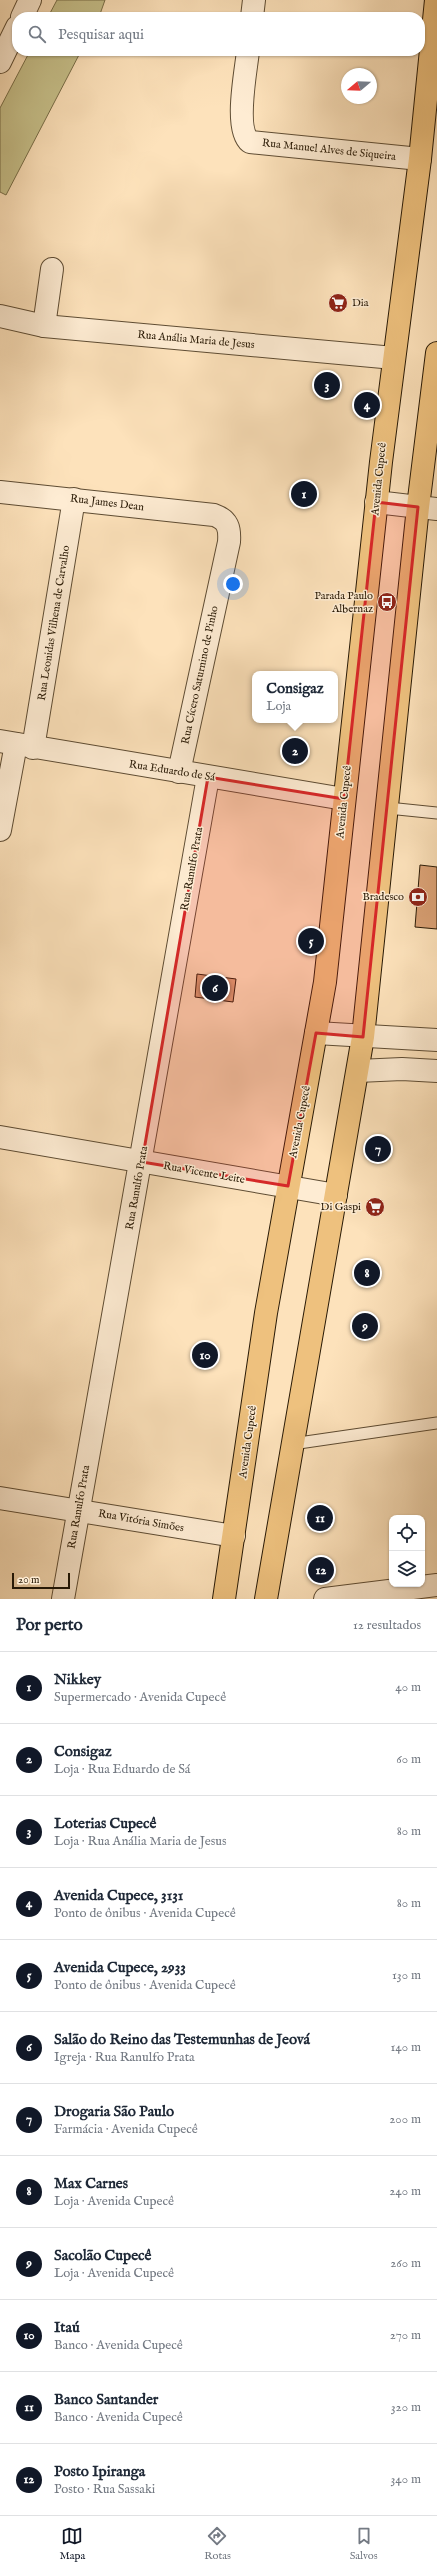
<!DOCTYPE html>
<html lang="pt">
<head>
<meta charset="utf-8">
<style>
	body { margin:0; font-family:"IM FELL English",serif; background:#f2f2f3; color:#1f2937 }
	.controls { position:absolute; right:12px; bottom:12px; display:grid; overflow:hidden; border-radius:8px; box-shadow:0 1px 3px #0004 }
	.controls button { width:36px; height:36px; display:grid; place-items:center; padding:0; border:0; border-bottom:1px solid #e0e1e3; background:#fff; color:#1f2937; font:20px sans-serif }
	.compass { position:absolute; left:341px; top:68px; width:36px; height:36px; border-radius:50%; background:#fff; box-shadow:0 1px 3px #0004; rotate:251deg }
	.scale { position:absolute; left:12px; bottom:10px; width:58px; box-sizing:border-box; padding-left:4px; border:2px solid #291a06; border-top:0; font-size:11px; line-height:14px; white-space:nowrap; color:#291a06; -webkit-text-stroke:3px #feecd3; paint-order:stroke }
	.you { position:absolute; left:233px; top:584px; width:14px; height:14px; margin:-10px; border:3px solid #fff; border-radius:50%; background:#1a73e8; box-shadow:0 0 0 6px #1a73e833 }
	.badge { display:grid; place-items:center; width:26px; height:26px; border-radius:50%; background:#111827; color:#fff; font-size:13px; font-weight:700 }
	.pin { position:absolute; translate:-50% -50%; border:2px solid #fff; box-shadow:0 1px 4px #0006 }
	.popup { position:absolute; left:252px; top:671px; width:86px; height:52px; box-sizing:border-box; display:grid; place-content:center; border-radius:8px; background:#fff; filter:drop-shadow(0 1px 3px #0005); font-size:13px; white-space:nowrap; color:#747a83 }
	.popup b { font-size:15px; color:#1f2937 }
	.popup::after { content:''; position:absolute; left:50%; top:100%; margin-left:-8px; border:8px solid transparent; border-top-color:#fff }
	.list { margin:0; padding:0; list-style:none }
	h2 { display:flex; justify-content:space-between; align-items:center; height:52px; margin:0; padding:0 16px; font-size:17px }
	h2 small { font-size:13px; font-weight:400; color:#747a83 }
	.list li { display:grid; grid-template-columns:26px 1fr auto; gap:12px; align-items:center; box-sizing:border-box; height:72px; padding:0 16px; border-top:1px solid #e0e1e3 }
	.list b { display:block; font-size:15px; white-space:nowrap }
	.list p { margin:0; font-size:13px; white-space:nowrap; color:#747a83 }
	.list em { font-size:13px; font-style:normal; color:#747a83 }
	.icon { flex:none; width:22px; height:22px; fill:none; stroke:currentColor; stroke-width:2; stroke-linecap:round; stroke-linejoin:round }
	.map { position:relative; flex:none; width:437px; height:1599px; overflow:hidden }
	.search { position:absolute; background:#fff; box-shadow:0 1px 3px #0004; left:12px; right:12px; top:12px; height:44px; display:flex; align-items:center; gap:10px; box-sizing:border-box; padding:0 14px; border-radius:16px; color:#747a83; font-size:15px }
	.sheet { height:916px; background:#fff }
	nav { display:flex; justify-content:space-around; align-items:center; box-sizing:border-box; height:56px; border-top:1px solid #e0e1e3; background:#fff; font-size:11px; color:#747a83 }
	nav a { display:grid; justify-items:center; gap:2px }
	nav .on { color:#111827 }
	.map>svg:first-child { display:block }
	.green { fill:#c7c18b; stroke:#786e48 }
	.building { fill:#dba276; stroke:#291a06 }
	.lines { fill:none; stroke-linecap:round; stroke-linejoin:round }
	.service-casing { stroke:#5e4c33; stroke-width:13 }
	.minor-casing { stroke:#5e4c33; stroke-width:24 }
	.tertiary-casing { stroke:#5e4c33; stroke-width:24 }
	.primary-casing { stroke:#291a06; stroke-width:24 }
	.service { stroke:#feecd3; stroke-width:11 }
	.minor { stroke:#feecd3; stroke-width:22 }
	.tertiary { stroke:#feecd3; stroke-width:22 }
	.primary { stroke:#eec17e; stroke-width:22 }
	.marked { fill:#d62828; fill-opacity:0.2; stroke:#d62828; stroke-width:3; stroke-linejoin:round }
	.labels { text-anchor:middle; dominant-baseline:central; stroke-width:3; stroke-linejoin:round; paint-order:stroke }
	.street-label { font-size:11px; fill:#291a06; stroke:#feecd3 }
	.poi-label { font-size:11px; fill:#291a06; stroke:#feecd3; text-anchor:end }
</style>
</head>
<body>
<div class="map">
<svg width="437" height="1599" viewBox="0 0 437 1599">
	<rect width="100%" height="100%" fill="#fde2bb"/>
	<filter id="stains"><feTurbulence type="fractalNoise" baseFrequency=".005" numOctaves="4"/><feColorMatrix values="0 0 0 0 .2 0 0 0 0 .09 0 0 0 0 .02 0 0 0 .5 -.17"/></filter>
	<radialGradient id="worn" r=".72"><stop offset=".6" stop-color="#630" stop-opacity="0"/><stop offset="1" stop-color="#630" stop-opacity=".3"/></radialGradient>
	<!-- green -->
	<g class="green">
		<path d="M57,0H105L99,17H48Z"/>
		<path d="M30,51H81L6,195L0,192V108Z"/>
	</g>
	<!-- building -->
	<g class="building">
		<path d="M420,865L437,867V929L415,927Z"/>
		<path d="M197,974L236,979L233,1002L195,997Z"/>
	</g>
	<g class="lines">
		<defs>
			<g id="service">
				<path d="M388,808L437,813"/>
				<path d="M292,1444L437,1423"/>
			</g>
			<g id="minor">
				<path d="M22,17L30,0"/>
				<path d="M252,17L254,0"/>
				<path d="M248,51C246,71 234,129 250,142L420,159"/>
				<path d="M0,62L17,27"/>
				<path d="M0,316L44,326L394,358"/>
				<path d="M44,326L52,269"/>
				<path d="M0,492L214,515C228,520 230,528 229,542L179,772"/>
				<path d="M0,741L344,799"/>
				<path d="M33,748L74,499"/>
				<path d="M0,830L16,744"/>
				<path d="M316,1033L437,1040"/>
				<path d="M358,1071L402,1069L437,1071"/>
				<path d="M0,1137L336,1195"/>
				<path d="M0,1498L234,1536"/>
				<path d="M63,1599L208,777"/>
				<path d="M325,1599L437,1585"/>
			</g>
			<path id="tertiary" d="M376,502L437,509"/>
			<g id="primary">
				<path d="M224,1599L266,1313L325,982L381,462L420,159L436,0"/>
				<path d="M266,1599L363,1037L418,507L437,353"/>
			</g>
		</defs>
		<!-- service casing -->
		<use href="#service" class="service-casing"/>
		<!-- minor casing -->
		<use href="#minor" class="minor-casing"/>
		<!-- tertiary casing -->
		<use href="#tertiary" class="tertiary-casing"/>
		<!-- primary casing -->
		<use href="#primary" class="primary-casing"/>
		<!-- service -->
		<use href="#service" class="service"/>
		<!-- minor -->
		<use href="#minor" class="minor"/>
		<!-- tertiary -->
		<use href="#tertiary" class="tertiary"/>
		<!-- primary -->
		<use href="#primary" class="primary"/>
	</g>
	<!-- marked area -->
	<path class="marked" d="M376,502L418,507L363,1037L316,1033L288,1186L142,1162L208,777L344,799Z"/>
	<!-- icons -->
	<defs>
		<symbol id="supermarket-disc" viewBox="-11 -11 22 22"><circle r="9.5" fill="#8f2418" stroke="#feecd3"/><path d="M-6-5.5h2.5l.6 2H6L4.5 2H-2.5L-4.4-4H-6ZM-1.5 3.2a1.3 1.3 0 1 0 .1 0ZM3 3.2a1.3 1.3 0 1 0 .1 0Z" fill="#fff"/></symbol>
		<symbol id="bus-disc" viewBox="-11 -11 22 22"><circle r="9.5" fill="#8f2418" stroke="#feecd3"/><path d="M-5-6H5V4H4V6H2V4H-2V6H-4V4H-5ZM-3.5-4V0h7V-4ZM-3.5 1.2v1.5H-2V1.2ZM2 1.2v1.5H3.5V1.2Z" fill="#fff"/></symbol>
		<symbol id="bank-disc" viewBox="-11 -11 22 22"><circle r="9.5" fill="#8f2418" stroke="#feecd3"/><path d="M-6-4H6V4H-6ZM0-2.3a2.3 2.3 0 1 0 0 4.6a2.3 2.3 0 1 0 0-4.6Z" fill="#fff"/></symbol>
	</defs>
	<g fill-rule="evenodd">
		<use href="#supermarket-disc" x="327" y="292" width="22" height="22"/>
		<use href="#bus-disc" x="376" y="591" width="22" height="22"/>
		<use href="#bank-disc" x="407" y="886" width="22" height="22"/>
		<use href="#supermarket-disc" x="364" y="1196" width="22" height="22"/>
	</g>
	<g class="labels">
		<!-- street labels -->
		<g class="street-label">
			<text transform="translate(329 150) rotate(6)">Rua Manuel Alves de Siqueira</text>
			<text transform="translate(196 340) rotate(5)">Rua Anália Maria de Jesus</text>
			<text transform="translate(379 479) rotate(-84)">Avenida Cupecê</text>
			<text transform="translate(107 503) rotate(7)">Rua James Dean</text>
			<text transform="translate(54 623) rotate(-81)">Rua Leonidas Vilhena de Carvalho</text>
			<text transform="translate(200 675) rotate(-78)">Rua Cícero Saturnino de Pinho</text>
			<text transform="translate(172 771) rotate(9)">Rua Eduardo de Sá</text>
			<text transform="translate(344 802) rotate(-84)">Avenida Cupecê</text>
			<text transform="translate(192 869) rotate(-80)">Rua Ranulfo Prata</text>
			<text transform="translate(300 1122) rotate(-79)">Avenida Cupecê</text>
			<text transform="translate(204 1173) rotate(10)">Rua Vicente Leite</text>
			<text transform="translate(137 1188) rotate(-80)">Rua Ranulfo Prata</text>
			<text transform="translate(248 1442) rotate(-82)">Avenida Cupecê</text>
			<text transform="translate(79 1507) rotate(-80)">Rua Ranulfo Prata</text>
			<text transform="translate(141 1521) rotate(10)">Rua Vitória Simões</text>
		</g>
		<!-- poi labels -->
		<g class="poi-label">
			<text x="352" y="303" text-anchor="start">Dia</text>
			<text x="373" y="596">Parada Paulo<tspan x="373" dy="13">Albernaz</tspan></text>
			<text x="404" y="897">Bradesco</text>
			<text x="361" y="1207">Di Gaspi</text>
		</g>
	</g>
	<rect width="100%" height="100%" filter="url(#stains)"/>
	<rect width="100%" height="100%" fill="url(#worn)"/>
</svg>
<div class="controls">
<button><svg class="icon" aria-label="locate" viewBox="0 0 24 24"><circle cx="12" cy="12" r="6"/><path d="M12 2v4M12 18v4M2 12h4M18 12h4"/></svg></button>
<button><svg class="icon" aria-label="layers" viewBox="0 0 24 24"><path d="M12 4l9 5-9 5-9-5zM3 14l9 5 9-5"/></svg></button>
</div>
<svg class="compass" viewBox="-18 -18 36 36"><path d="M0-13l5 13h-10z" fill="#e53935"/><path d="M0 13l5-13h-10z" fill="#747a83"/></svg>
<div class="scale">20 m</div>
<div class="you"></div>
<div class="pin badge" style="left:304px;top:494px">1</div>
<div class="pin badge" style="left:295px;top:751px">2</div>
<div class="popup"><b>Consigaz</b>Loja</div>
<div class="pin badge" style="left:327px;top:385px">3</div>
<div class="pin badge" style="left:367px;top:405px">4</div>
<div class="pin badge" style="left:311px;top:941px">5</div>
<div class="pin badge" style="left:215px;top:988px">6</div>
<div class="pin badge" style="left:378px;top:1149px">7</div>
<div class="pin badge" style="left:367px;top:1273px">8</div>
<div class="pin badge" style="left:365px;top:1326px">9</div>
<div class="pin badge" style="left:205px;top:1355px">10</div>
<div class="pin badge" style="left:320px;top:1518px">11</div>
<div class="pin badge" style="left:321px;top:1570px">12</div>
<div class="search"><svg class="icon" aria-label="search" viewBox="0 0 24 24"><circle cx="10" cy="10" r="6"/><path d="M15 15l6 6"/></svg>Pesquisar aqui</div>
</div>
<section class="sheet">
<h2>Por perto<small>12 resultados</small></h2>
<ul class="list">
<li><span class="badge">1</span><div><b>Nikkey</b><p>Supermercado · Avenida Cupecê</p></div><em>40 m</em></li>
<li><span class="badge">2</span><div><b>Consigaz</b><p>Loja · Rua Eduardo de Sá</p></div><em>60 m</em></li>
<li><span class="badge">3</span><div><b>Loterias Cupecê</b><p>Loja · Rua Anália Maria de Jesus</p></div><em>80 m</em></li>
<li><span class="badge">4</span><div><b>Avenida Cupece, 3131</b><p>Ponto de ônibus · Avenida Cupecê</p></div><em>80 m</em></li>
<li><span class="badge">5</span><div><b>Avenida Cupece, 2933</b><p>Ponto de ônibus · Avenida Cupecê</p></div><em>130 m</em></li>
<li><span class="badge">6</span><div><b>Salão do Reino das Testemunhas de Jeová</b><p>Igreja · Rua Ranulfo Prata</p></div><em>140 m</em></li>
<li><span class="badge">7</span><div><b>Drogaria São Paulo</b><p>Farmácia · Avenida Cupecê</p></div><em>200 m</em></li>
<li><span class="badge">8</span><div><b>Max Carnes</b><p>Loja · Avenida Cupecê</p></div><em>240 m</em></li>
<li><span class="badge">9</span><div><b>Sacolão Cupecê</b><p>Loja · Avenida Cupecê</p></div><em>260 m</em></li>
<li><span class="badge">10</span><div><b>Itaú</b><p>Banco · Avenida Cupecê</p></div><em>270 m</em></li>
<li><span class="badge">11</span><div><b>Banco Santander</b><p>Banco · Avenida Cupecê</p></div><em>320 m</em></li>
<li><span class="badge">12</span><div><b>Posto Ipiranga</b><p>Posto · Rua Sassaki</p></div><em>340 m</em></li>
</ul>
</section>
<nav>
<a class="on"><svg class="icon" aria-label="map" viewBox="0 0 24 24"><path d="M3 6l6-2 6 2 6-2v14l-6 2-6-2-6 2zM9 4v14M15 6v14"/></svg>Mapa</a>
<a><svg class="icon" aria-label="directions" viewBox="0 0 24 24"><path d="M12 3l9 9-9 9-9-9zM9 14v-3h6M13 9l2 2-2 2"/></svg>Rotas</a>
<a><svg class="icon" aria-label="saved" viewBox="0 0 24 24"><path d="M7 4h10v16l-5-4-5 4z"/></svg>Salvos</a>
</nav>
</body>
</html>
